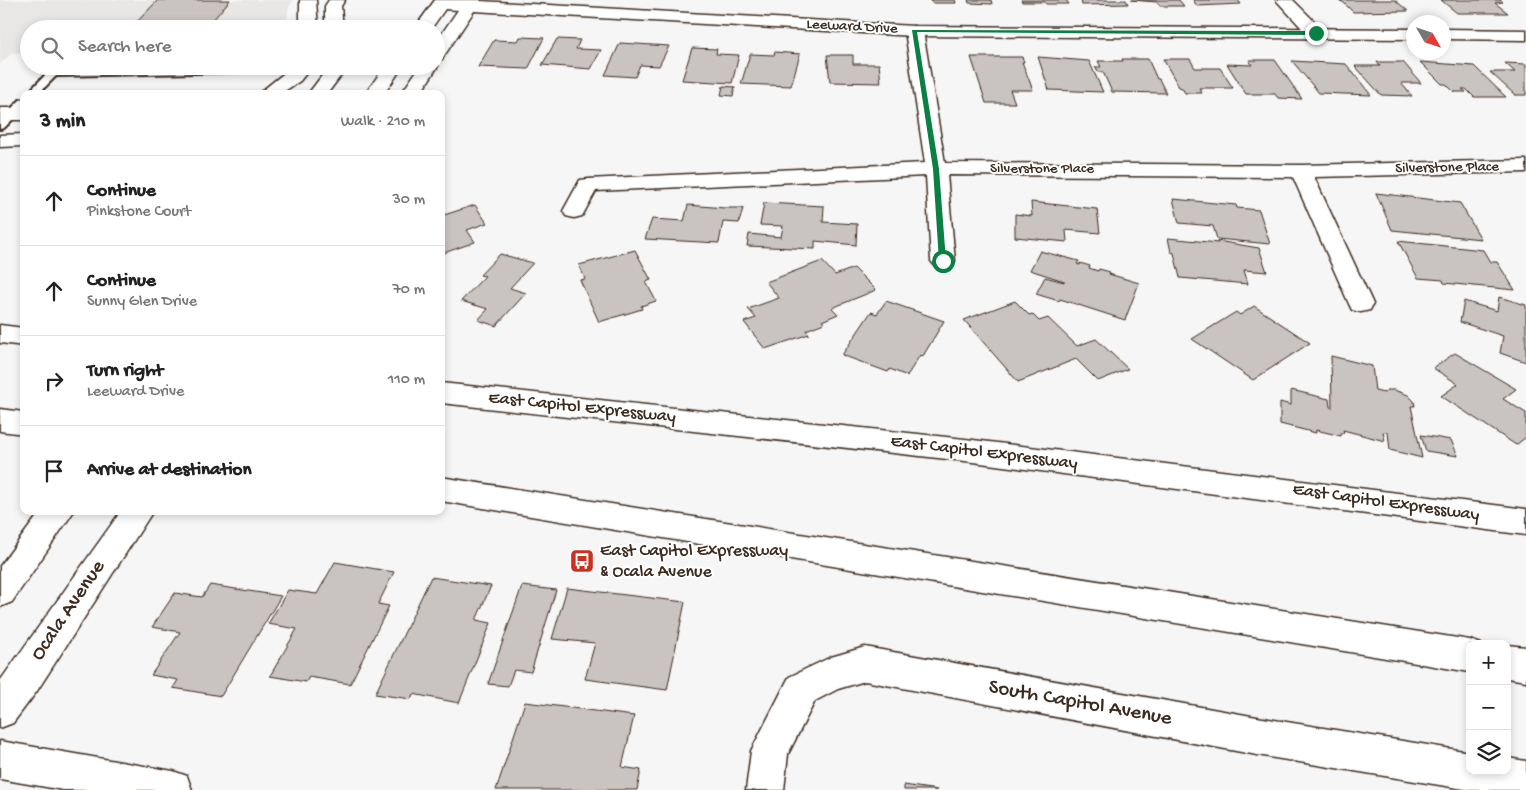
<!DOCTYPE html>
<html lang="en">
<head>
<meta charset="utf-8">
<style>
	body { margin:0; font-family:"Gochi Hand",sans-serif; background:#f6f6f6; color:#222 }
	.controls { position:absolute; right:15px; bottom:15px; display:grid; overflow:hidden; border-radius:10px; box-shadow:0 2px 8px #0003 }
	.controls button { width:45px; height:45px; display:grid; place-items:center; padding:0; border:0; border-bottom:1px solid #e0e0e0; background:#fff; color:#222; font:25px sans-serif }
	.compass { position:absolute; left:1406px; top:15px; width:45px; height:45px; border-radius:50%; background:#fff; box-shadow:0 2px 8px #0003; rotate:129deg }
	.stop { position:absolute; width:15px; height:15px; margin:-11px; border:4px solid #0b8043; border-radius:50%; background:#fff }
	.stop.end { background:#0b8043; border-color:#fff; box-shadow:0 1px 5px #0008 }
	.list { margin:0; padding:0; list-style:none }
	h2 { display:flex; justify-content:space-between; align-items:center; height:65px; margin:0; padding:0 20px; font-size:21px }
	h2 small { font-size:16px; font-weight:400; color:#767676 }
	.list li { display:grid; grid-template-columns:32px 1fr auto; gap:15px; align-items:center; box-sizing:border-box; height:90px; padding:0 20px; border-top:1px solid #e0e0e0 }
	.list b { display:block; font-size:19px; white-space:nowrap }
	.list p { margin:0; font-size:16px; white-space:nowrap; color:#767676 }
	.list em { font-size:16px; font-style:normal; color:#767676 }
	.icon { flex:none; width:28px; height:28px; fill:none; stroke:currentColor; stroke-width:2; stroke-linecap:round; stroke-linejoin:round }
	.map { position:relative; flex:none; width:1526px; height:790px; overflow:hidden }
	.search { position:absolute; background:#fff; box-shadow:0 2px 8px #0003; left:20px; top:20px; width:425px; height:55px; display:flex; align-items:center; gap:12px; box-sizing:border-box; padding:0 18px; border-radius:28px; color:#767676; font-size:19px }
	.panel { position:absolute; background:#fff; box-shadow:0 2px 8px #0003; left:20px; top:90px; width:425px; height:425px; border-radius:10px }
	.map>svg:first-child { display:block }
	.built { fill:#e9e7e6 }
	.building { fill:#c9c3c1; stroke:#3b2a1e }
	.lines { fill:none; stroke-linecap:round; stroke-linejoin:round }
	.lane-casing { stroke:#3b2a1e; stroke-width:4 }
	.street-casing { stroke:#3b2a1e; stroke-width:3 }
	.secondary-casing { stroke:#3b2a1e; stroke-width:3 }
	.highway-casing { stroke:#3b2a1e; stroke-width:3 }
	.lane { fill:#fff; fill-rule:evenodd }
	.street { fill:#fff; fill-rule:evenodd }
	.secondary { fill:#fff; fill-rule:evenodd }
	.highway { fill:#fff; fill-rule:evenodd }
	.route { fill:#0b8043 }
	.labels { text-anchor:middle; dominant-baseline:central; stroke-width:4; stroke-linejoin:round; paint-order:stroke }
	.far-street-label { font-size:15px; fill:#3b2a1e; stroke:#fff }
	.street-label { font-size:18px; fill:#3b2a1e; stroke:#fff }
	.poi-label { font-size:18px; fill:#3b2a1e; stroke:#fff; text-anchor:start }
	.near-street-label { font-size:21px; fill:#3b2a1e; stroke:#fff }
</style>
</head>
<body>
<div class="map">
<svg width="1526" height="790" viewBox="0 0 1526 790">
	<rect width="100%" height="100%" fill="#f7f6f6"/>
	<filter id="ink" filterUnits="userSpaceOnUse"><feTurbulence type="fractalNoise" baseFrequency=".02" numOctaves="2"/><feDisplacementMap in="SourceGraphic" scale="10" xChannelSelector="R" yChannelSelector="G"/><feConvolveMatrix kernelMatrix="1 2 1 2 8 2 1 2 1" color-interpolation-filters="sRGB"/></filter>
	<g filter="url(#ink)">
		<!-- built -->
		<path class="built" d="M0,0H293L288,10L287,20L235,26L232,29H29V53H12L0,64Z"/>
		<!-- building -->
		<g class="building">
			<path d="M158,0H230L208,26L234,25L231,29H104L106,27H132Z"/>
			<path d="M931,0H955L956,3H932Z"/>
			<path d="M968,0H991L992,4L969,3Z"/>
			<path d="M1021,0H1066L1069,4H1046L1045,2H1022Z"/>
			<path d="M1081,0H1126L1128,4L1082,5Z"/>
			<path d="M1131,0H1179L1184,6H1160L1157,2Z"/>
			<path d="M1193,0H1238L1241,4L1197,6Z"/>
			<path d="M1336,0H1395L1408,11L1353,12L1343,2Z"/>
			<path d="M1441,0H1500L1503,2L1495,3L1508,13H1457Z"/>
			<path d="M520,37L544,38L528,69L478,67L494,40L518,41Z"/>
			<path d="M557,39L580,40L576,49L601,50L591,69L542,65Z"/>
			<path d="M620,43L669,46L659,66L640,65L635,77L605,75Z"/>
			<path d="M692,48L717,49L716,54L739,55L732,83L682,80Z"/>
			<path d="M775,52L800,54L791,86L741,84L750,54L774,55Z"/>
			<path d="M827,55H853V64H879L881,83L830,82Z"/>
			<path d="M971,57H1022L1024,62H1022L1033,90H1010L1015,103H986Z"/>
			<path d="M1038,57L1089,61L1103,92L1049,90Z"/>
			<path d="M1122,59H1148L1157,79H1159L1166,93L1112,92L1103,72H1098L1095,67H1101L1098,61H1123Z"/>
			<path d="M1163,59H1190L1195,68H1220L1233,88H1199L1202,93H1185L1182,88L1179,87Z"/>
			<path d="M1249,60H1275L1302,99L1278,98L1275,94H1246L1227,64L1252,65Z"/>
			<path d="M1292,61L1346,64L1371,95L1319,93Z"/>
			<path d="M1377,62H1403L1421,83H1401L1412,96L1381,95L1355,66H1380Z"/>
			<path d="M1420,62L1474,66L1506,97H1474L1466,89H1462L1466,92H1454L1446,84H1442Z"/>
			<path d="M1505,63L1526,64V95H1515L1490,72H1515Z"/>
			<path d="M723,86L735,87L733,96L721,95Z"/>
			<path d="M1376,193L1460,203L1481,239L1392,230Z"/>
			<path d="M1173,199L1236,205L1237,208L1259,210L1270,244L1217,239L1213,226L1179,223Z"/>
			<path d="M1031,202L1097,209L1100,233L1066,230L1067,242L1015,237V214L1032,216Z"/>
			<path d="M764,203L824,206L823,222L857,224L856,245L815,241V249L747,246L749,234L781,237L783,226L760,225Z"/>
			<path d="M475,205L487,223L467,230L475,242L441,254V216Z"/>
			<path d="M688,205L725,208H743L739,223L723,222L719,243L645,239L652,219L684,221Z"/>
			<path d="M1168,238L1218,243L1217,241L1259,248L1267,272L1244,270L1248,284L1180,278L1174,253L1171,252Z"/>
			<path d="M1398,241L1483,250L1490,262H1497L1515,290L1444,283L1443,280L1418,278Z"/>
			<path d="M635,250L651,280L646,282L656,301L641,306L642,309L599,322L580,280L585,279L579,265Z"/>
			<path d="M1040,251L1079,261L1077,264L1080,265V263L1090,266L1089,268L1098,271L1099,269L1110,272L1109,274L1139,283L1125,320L1060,299L1059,301L1036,294L1045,277L1064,282V281L1030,270Z"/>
			<path d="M500,254L533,263L510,288L526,293L496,326L478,320L488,309L461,301L485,276L480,275Z"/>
			<path d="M822,261L835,275L854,268L876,290L832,308L838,314L822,321L824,323L806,330L809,334L765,349L744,322L756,318L748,309L779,298L766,282Z"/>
			<path d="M1499,297L1526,305V362L1500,353L1503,336L1460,322L1464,301L1497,311Z"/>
			<path d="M886,301L944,321L923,356L920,355L907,376L890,369L888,372L842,355L871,312L877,314Z"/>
			<path d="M1015,301L1029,315L1032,314L1039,321L1048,318L1077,346L1096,339L1128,369L1098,381L1076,359L1018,382L964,320Z"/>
			<path d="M1254,306L1310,343L1253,380L1192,339L1236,312L1240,315Z"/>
			<path d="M1455,353L1516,389L1503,399L1526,413V437L1516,445L1441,396L1458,384L1433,368Z"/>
			<path d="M1331,356L1372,366L1375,391L1384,393L1387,390H1394L1408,395L1414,401L1415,406H1411L1422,458L1390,450L1388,433L1383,432L1385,441L1343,430L1344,433H1341V436L1316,430V433L1280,424V402L1291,405V390L1329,399L1330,407L1332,408Z"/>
			<path d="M1421,435L1451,440L1458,456L1426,451Z"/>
			<path d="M335,562L394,572L378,604L389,606L350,684L309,677L306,682L270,676L297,629L268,624L288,590L317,594Z"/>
			<path d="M431,577L491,586L476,620L491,623L459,703L413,694L411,699L375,694Z"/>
			<path d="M210,585L281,596L221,696L173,688L178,680L151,675L180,632L152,627L175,593L202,597Z"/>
			<path d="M522,586L556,590L531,672L514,670L508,686L488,684Z"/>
			<path d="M567,588L685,602L667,690L585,679L595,643L552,639Z"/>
			<path d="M525,702L634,716L622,767L641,770L637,790H496Z"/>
			<path d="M904,785L937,790H904Z"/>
		</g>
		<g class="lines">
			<defs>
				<g id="lane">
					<path d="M247,66L245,71L241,72L56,76L38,94H27L49,71L53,70Z"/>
					<path d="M24,99V108L4,128L0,129V120L20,100Z"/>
				</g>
				<g id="street">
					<path d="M300,0H316L318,29H300Z"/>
					<path d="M329,0H345L341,6L343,29H325V6Z"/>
					<path d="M1276,0H1293L1322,29L1325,33L1322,37L1316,38L1310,37Z"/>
					<path d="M914,26L920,27L923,31L945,163L1301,165L1526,160V172L1314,177L1373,304L1370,310L1361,312L1352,310L1349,304L1293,177L947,175L955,261L951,266L943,269L935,266L931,261L926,176L596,191L582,216L574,218L566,216L563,211L580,180L588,179L925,163L905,31L908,27Z"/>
					<path d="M293,66H312L300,81L280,94H258Z"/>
					<path d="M327,66H345V70L327,94H308L327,69Z"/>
					<rect x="0" y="108" width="24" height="12"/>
					<path d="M24,134V146L0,147V135Z"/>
					<path d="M865,647L1257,717L1470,752V771H1507V758L1526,761V790H1470L1257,755L865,681L838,689L815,701L788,754L784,790H746L751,751L789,677L831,657Z"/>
					<path d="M0,741L173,771L187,776L192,790H63L0,779Z"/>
				</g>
				<g id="secondary">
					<path d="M435,0H481L480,1L914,26L1414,29V39L914,36L474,11L442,59L436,60V42L458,10L445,9L431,29H414Z"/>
					<path d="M1444,29L1526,30V40L1444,39Z"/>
					<path d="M436,63L438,66L420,94H401L420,66H436Z"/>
					<path d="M385,66H403L384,94H365Z"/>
					<path d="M41,511H74L12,602L0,607V566Z"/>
					<path d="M121,511H153L37,691L13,723L0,728V681Z"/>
				</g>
				<g id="highway">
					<path d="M0,325L24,328V346L0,343Z"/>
					<path d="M441,383L965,439L1526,509V535L965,461L441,403Z"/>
					<path d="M0,409L24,412V434L0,431Z"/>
					<path d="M441,477L1470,640L1481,644H1470V672L441,501Z"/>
					<path d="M1507,645L1526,647V681L1507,678Z"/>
				</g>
			</defs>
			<!-- lane casing -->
			<use href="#lane" class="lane-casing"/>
			<!-- street casing -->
			<use href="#street" class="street-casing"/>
			<!-- secondary casing -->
			<use href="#secondary" class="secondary-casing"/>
			<!-- highway casing -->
			<use href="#highway" class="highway-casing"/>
			<!-- lane -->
			<use href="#lane" class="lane"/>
			<!-- street -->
			<use href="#street" class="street"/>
			<!-- secondary -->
			<use href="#secondary" class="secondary"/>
			<!-- highway -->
			<use href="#highway" class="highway"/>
		</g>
	</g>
	<!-- route -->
	<path class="route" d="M912,30L1316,31L1319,33L1316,35L917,32L939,169L946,261L943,264L939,261L933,169Z"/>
	<!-- icons -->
	<defs>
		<symbol id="bus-square" viewBox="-11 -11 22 22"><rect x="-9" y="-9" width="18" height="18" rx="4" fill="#c8321e" stroke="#fff"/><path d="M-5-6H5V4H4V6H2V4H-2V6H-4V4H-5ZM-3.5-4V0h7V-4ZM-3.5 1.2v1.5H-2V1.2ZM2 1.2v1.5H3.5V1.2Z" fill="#fff"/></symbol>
	</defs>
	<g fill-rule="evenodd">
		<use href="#bus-square" x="568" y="547" width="28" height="28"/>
	</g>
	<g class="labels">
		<!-- far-street labels -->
		<g class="far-street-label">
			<text transform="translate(852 27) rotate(3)">Leeward Drive</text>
			<text transform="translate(1447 168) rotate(-1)">Silverstone Place</text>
			<text x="1042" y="169">Silverstone Place</text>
		</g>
		<!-- street labels -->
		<g class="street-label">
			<text transform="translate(582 408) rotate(6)">East Capitol Expressway</text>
			<text transform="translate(984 453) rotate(7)">East Capitol Expressway</text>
			<text transform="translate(1386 503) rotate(8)">East Capitol Expressway</text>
		</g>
		<!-- poi labels -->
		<g class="poi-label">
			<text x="600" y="551">East Capitol Expressway<tspan x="600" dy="21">&amp; Ocala Avenue</tspan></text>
		</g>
		<!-- near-street labels -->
		<g class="near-street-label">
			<text transform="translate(69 611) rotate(-56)">Ocala Avenue</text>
			<text transform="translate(1080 704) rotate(10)">South Capitol Avenue</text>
		</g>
	</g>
</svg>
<div class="controls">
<button>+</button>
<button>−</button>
<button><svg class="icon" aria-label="layers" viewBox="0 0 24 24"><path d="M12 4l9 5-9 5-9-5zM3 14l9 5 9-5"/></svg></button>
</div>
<svg class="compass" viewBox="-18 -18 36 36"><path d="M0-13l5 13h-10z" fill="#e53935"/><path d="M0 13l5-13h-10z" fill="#767676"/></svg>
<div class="stop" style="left:943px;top:261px"></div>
<div class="stop end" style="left:1316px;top:33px"></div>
<div class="search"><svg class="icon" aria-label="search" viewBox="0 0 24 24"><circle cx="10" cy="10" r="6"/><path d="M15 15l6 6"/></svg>Search here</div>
<section class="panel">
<h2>3 min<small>Walk · 210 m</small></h2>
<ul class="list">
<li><svg class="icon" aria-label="ahead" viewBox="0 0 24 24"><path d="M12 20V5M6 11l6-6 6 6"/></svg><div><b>Continue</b><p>Pinkstone Court</p></div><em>30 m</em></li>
<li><svg class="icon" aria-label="ahead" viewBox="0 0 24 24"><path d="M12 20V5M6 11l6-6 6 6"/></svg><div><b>Continue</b><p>Sunny Glen Drive</p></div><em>70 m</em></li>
<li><svg class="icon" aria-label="right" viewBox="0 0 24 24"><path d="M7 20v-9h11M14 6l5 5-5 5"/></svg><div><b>Turn right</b><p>Leeward Drive</p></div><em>110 m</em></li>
<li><svg class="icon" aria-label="arrive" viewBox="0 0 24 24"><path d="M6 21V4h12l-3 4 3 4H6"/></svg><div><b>Arrive at destination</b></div></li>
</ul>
</section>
</div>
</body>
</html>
